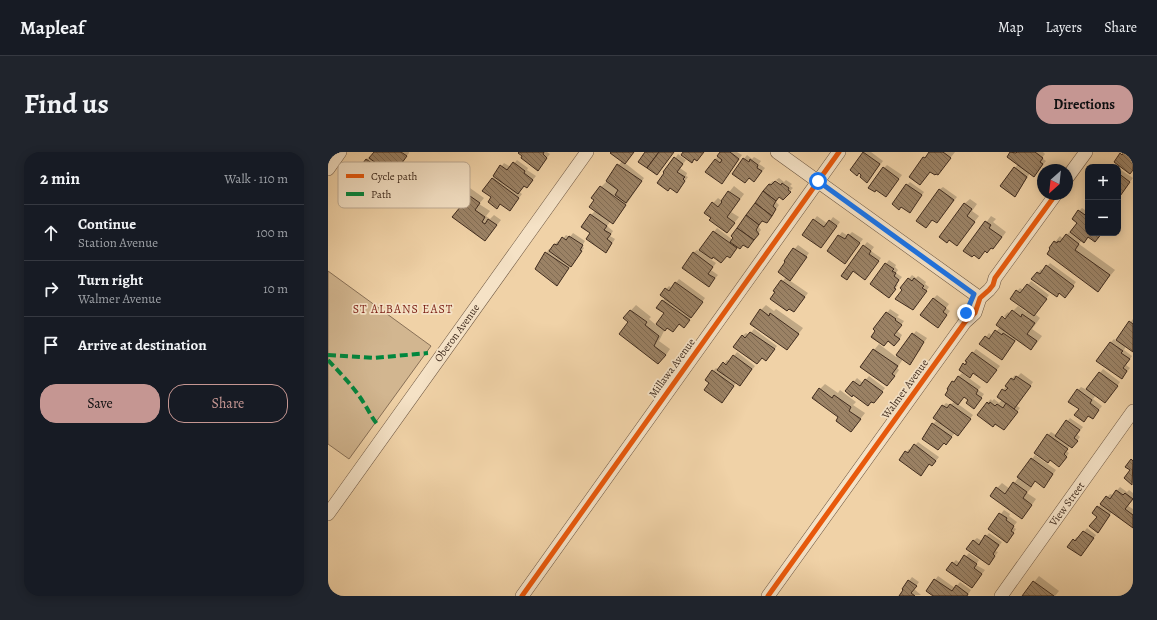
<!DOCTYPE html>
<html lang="en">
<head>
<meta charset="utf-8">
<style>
	body { margin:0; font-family:Alegreya,serif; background:#20242c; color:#f1f3f6 }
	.controls { position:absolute; right:12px; top:12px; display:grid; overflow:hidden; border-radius:8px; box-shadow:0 2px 10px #0003 }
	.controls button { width:36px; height:36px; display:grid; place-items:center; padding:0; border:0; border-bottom:1px solid #363941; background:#171b24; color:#f1f3f6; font:20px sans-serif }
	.compass { position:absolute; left:709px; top:12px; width:36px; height:36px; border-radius:50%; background:#171b24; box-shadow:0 2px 10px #0003; rotate:207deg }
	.stop { position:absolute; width:12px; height:12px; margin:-9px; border:3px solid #1a73e8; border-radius:50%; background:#fff }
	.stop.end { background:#1a73e8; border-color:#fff; box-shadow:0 1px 4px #0008 }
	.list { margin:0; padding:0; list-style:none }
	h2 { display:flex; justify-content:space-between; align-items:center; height:52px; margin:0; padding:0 16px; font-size:17px }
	h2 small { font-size:13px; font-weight:400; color:#9ea1a6 }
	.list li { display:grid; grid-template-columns:26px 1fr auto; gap:12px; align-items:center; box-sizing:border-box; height:56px; padding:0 16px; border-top:1px solid #363941 }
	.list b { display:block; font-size:15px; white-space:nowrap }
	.list p { margin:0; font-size:13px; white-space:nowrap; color:#9ea1a6 }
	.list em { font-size:13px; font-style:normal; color:#9ea1a6 }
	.actions { display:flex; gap:8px; padding:12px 16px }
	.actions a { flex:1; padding:9px 0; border:1px solid #c59692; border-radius:16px; text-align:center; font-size:14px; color:#c59692 }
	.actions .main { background:#c59692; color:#111 }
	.icon { flex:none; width:22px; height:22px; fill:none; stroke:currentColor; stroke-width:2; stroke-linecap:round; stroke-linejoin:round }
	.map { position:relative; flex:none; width:805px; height:444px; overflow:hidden; border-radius:16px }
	header { display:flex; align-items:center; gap:24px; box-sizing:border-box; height:56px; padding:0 20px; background:#171b24; border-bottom:1px solid #363941 }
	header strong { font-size:19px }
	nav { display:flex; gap:22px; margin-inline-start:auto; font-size:14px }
	.intro { display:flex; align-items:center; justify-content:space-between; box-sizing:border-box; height:96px; padding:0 24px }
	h1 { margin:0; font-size:28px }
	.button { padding:10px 18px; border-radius:16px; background:#c59692; color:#111; font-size:14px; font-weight:700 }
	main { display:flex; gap:24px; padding:0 24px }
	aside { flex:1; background:#171b24; border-radius:16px; box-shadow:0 2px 10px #0003 }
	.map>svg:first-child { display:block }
	.park { fill:#d2b690; stroke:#887057 }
	.shadow { fill:#0003 }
	.building { fill:url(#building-back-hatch); stroke:#3f2b1e }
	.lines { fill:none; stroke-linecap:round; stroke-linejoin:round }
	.street-casing { stroke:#6b5540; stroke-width:14 }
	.street { stroke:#f5e2c6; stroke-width:13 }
	.quiet { stroke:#00873e; stroke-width:4; stroke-dasharray:8 4; stroke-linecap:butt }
	.cycleway-casing { stroke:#f5e2c6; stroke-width:8 }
	.cycleway { stroke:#e8590c; stroke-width:5 }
	.route { stroke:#1a73e8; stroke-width:5 }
	.labels { text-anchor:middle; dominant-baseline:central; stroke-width:3.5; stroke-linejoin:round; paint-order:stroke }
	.street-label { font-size:11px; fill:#3f2b1e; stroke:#f5e2c6 }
	.neighbourhood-label { font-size:12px; letter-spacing:1px; fill:#7a1f14; stroke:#f5e2c6 }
	.key { fill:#f5e2c6; stroke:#beab94; stroke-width:1 }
	.key-label { font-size:11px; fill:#3f2b1e }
</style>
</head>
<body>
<header>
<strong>Mapleaf</strong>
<nav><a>Map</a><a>Layers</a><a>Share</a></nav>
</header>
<div class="intro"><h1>Find us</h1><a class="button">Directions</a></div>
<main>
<aside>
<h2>2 min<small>Walk · 110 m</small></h2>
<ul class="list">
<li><svg class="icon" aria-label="ahead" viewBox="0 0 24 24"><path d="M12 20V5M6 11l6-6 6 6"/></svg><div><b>Continue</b><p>Station Avenue</p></div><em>100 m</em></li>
<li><svg class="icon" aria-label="right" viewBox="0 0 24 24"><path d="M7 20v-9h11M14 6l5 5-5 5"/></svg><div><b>Turn right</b><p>Walmer Avenue</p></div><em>10 m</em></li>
<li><svg class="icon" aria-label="arrive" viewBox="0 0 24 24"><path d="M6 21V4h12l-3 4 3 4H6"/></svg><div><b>Arrive at destination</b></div></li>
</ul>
<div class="actions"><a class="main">Save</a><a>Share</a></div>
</aside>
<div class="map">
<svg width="805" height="444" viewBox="0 0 805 444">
	<defs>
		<pattern id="building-back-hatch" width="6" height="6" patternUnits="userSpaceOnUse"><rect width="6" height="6" fill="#9b8265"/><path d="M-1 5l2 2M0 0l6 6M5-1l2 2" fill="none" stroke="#806b53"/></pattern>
	</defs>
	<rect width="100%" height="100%" fill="#f0d2a7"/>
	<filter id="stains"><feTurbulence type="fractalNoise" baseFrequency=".005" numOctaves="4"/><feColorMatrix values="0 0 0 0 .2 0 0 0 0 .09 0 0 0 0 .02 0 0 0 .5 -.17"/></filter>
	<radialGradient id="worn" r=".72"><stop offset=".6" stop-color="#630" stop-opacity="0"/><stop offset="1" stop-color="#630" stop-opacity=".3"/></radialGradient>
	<!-- park -->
	<path class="park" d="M0,119L103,194L21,307L0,292Z"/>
	<!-- shadow -->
	<g class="shadow">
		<path d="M47,0H81V1L68,19L65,22L61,19L50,34L36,17L38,8L42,4L43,5Z"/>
		<path d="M192,0H219L222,2L210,17Z"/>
		<path d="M284,0H306L297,11L316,26L290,65L285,70L283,69L279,74L285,79L282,84L287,87L281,96L264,81L263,63L268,58L273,35L278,30H279L286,21L285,20L294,9Z"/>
		<path d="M393,0H409L414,3L397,27L387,8Z"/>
		<path d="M536,0H543L555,9L542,26L531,20L523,18Z"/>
		<path d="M603,0H627L610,22L603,19L592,31L596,6Z"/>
		<path d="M684,0H715L717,2L714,6L718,9L706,23L702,21L690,40L687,16L690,12L680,5Z"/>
		<path d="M350,2L358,8L352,16L359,21L358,24L360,25L352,36L338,21Z"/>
		<path d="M419,3L424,7L426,5L433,9L431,12L437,16L426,29L421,25L405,21Z"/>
		<path d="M189,8L200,16L199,18L208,24L199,35L197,33L191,40L194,42L185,54L165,45L164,27L176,11L183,15Z"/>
		<path d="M559,13L574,23L561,40L556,16Z"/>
		<path d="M790,16L805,26L790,45Z"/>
		<path d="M451,26L456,30L458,28L464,32L462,34L465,36L455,46L452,44L448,50L451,53L442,66L435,68L430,74L433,78L423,91L416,92L411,94L402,105L399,103L385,104L382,107L388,111L383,118L390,123L384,130L365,101L369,98L371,99L389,76L405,88L441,32L445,29L456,36L457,35L448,28Z"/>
		<path d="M582,30L596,40L585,56L573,54L579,33Z"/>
		<path d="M135,31L156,46L151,52L162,59L158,64L162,67L166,63L173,68L157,88L130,36Z"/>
		<path d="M406,34L416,42L403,60L411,65L399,80L385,51L390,46L394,49Z"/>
		<path d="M615,35L629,45L609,70L611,38Z"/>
		<path d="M642,47L649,52L644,59L651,64L629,92L636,52Z"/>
		<path d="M754,56L760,60V81H773L761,84L756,89L754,88L751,92L787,118L770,138L722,96L732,84L734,86L737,85L750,70L751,59Z"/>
		<path d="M489,64L500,72L505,65L512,70L493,95L475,82Z"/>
		<path d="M663,64L668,67L665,70L678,80L670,91L659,100L657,99L651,106L646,102L637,99Z"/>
		<path d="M514,80L520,84L524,80L535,87L517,110L511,84Z"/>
		<path d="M245,81L257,89L254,94L256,96L232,129L208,117L221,97L223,98L227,92L230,89L232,90L238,83L242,85Z"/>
		<path d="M539,90L546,95L543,99L553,106L540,123L526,119L519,127L514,123Z"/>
		<path d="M470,93L481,101L461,128L480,141L466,159L447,139L458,125L459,110L457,108Z"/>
		<path d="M561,108L568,113L567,115L570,118L568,121L574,125L568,132L570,133L564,141L558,112Z"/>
		<path d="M722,111L748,130L740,141H732L729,144L705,127L713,117L715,119Z"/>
		<path d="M584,123L588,126L590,124L598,130L597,132L601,135L585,157L573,136Z"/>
		<path d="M351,127L377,146L359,171H351L337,177L331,189L342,197L336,206L302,170L296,166L308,153L323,165L321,167L328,173L337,161L330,155L337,146L338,137L341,134L344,136Z"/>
		<path d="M703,129L721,143L707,162L712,166L704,177L714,184L708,192L703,197L689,187L677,204L653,192L661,181L665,184L672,175L681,170L682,169L676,164L680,160L682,162L690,154L698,160L700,158L689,139L692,136L696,138Z"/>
		<path d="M609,143L621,152L618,156L622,159L610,175L605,147Z"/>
		<path d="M438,153L446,159L448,157L475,176L459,197L433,158Z"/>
		<path d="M562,157L571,163L569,165L576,169L569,179L574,183L570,190L547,177Z"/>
		<path d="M805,167V199L798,194L796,198L804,204L798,213L802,216L794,226L770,209L783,190L786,187L788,189Z"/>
		<path d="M426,177L449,194L441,205H434L414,184L418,181L421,183Z"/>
		<path d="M588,179L599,186L592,196L593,197L581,212L575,207L569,216L571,218L564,228L533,214L551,192L568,205Z"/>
		<path d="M648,197L672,214L659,230L646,221L642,224L632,217Z"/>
		<path d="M409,200L427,214L415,230L412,233L408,231L397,246L382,231L385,219L388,216L391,218L399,208L402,209Z"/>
		<path d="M775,217L792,230L781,246L768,243L765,247L774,254L768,262L761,263L756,269L752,257L750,238L753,235L759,238Z"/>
		<path d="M634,221L653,235L650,238L656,242L649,252L637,244L630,252L645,263L630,283L627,281L621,288L616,290L610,297L605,272L609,268L615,254L618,251L622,253L627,249L620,237L625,230Z"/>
		<path d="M693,221L705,230L689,254L692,256L676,277L659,251L663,247L664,249L666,247L671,251L674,248L675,238L687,223L689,225Z"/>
		<path d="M541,224L557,236L546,250L518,239L529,226L535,231Z"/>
		<path d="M497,232L510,241L512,238L528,250L525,253L537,261L523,279L492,237Z"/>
		<path d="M742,266L755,275L749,282L752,285L747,292L742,294L738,299L741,301L735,310L720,283L723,280L728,283Z"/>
		<path d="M590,290L611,305L607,310L602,312L593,322L578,300L581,297L583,298Z"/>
		<path d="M707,303L728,318L719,331L707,328L702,334L704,335L699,341L708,347L699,360L669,336L674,331L682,337Z"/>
		<path d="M805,307V331H804L797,326L803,318L804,308Z"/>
		<path d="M792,335L799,340L801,338L805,341V347L800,354L805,357V375L784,360L773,376L770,364L765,361L782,342L785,343Z"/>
		<path d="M676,358L682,362L681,364L689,370L685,375L688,377L682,386L661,377Z"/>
		<path d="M759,376L768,383L753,403L746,388L749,385L751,386Z"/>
		<path d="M661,381L674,390L667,399L670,400L664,408L645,389L649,386L654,389Z"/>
		<path d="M641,401L651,408L648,413L657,418L644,435L625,411L628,408L632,411Z"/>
		<path d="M610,424L627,436L632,430L643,438L639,444H606L599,439Z"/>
		<path d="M711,424L731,439L727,444H695Z"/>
		<path d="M584,425L591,430L586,437L593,443L572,444L577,438L575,437Z"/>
	</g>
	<!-- building -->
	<g class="building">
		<path d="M46,0H73L79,4L65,23L41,6Z"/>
		<path d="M191,0H216L215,2L219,6L210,19L193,6L194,4L190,1Z"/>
		<path d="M283,0H306L297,12L282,1Z"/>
		<path d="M317,0H331L319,16L310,10Z"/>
		<path d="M331,0H346L329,23L319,16Z"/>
		<path d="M355,0H376L369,9L366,7L364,11L353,3Z"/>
		<path d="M392,0H402L411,7L394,32L377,20L387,7L392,11L394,8L389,4Z"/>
		<path d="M535,0L552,12L539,31L532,25L533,23L531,21L529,24L522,18Z"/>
		<path d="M601,0H615L623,6L610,23L608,22L607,23L602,20L592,33L581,25L595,5L597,6Z"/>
		<path d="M682,0L688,1L689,0H707L715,6L712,10L715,12L706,25L679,5Z"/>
		<path d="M796,0H805V18L802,22L786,10L792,1L794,3Z"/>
		<path d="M346,5L355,12L349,20L357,25L355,27L357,29L349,41L342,36L340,39L329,31L336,21L335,20Z"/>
		<path d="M415,6L421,10L422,7L430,13L429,16L434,19L426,30L421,26L417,31L404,22Z"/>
		<path d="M38,7L59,22L47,39L28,25L34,17L32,15Z"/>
		<path d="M185,10L197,19L196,21L205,28L199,36L196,34L190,42L165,24L172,13L179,18Z"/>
		<path d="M289,12L314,29L298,51L287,43L290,38L278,29Z"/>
		<path d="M555,15L571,27L558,45L548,38L547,40L540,36Z"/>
		<path d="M686,15L699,25L687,45L672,34Z"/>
		<path d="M790,21L802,30L790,47Z"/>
		<path d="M164,26L191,46L182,59L172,52L169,57L160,50L163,45L154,39Z"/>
		<path d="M447,29L453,33L454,31L461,36L460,38L463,40L455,48L451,45L448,49L435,39L441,32L443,33Z"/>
		<path d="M578,32L594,43L582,61L573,55L571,58L564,52Z"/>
		<path d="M272,34L298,53L285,72L261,55L266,48L263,46Z"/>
		<path d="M129,35L152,51L147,58L157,65L154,70L157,72L160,67L169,73L157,89L124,65L133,54L121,46Z"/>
		<path d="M611,37L626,48L609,71L604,68L598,76L588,69Z"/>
		<path d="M400,39L412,47L399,65L407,71L399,81L381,68L383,66L376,61L384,50L390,55L394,50L393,49Z"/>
		<path d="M435,39L448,49L445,54L448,57L444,64L427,51Z"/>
		<path d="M427,51L444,64L439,71L434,69L431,73L418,63Z"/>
		<path d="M636,51L644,57L639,64L647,70L629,94L621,88L619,91L611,85Z"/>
		<path d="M750,58L760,65V81H774L767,90L760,85L756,91L742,80L749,71L744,67Z"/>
		<path d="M262,62L279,74L276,78L283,82L279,87L284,91L278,101L258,87L262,81L253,75Z"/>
		<path d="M418,63L431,73L428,78L431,82L426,88L409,76Z"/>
		<path d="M485,67L496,75L501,68L509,74L493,96L474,83Z"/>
		<path d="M657,69L663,73L661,76L674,85L665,97L663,96L659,101L657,99L651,107L646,103L644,105L635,99Z"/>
		<path d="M409,76L426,88L420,96L415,93L412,97L402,90L405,86L403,84Z"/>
		<path d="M385,79L409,96L402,106L399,104L393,111L385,105L384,107L371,98Z"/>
		<path d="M520,82L532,91L517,112L499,99L510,83L517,87Z"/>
		<path d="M738,82L751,92L747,98L782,123L770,140L719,102L722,97L721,96L726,89L729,91L730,89L732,90Z"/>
		<path d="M241,84L255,93L252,98L254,99L243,115L221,99L226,92L229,93L234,85L238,88Z"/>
		<path d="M535,93L543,99L541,102L551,109L537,128L525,119L519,128L513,124Z"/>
		<path d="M465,96L479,105L462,129L450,120L457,110L456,109Z"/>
		<path d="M217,100L241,116L229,134L207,117Z"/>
		<path d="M365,100L385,115L380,122L387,126L381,135L354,116Z"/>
		<path d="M557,111L566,117L564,119L568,121L566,124L571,128L566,136L568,137L561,146L542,132Z"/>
		<path d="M718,113L746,134L737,146L731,141L729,145L703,127L709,120L712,122Z"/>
		<path d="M580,126L584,129L586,126L596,134L594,136L599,139L585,158L567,147L574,138L572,136Z"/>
		<path d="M453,128L477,145L466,160L461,157L459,159L442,147L447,140L445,139Z"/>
		<path d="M347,130L375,150L363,166L332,143L337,136L341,139Z"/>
		<path d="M699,132L719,147L706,164L682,147L688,138L692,141Z"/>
		<path d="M605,146L618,156L615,160L619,163L610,176L592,163Z"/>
		<path d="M334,148L362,168L356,176L351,172L345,180L339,176L337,179L328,172L336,161L328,156Z"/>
		<path d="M432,157L441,164L442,161L471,182L459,198L422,172Z"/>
		<path d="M302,158L319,170L317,173L331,184L326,194L338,203L330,212L291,182L300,170L295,166Z"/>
		<path d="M684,158L693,165L694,162L707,171L699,182L709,189L703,198L668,173L674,164L677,167Z"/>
		<path d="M558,160L568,167L567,168L574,173L566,183L572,187L566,194L560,189L556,194L543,185L547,179L545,177Z"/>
		<path d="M801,169L805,172V200L788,188Z"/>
		<path d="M667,178L674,183L675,181L687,189L674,208L651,192L657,184L661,187Z"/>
		<path d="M422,180L447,197L438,209L434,206L429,212L405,195L414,183L417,186Z"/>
		<path d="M584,181L596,190L582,213L568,203Z"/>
		<path d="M782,190L795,199L793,201L802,207L795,216L799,219L794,227L768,209Z"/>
		<path d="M545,197L570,214L564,222L567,224L559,234L532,215Z"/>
		<path d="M644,200L669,218L659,231L645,221L642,226L631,218L635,211L637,213L639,210L637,209Z"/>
		<path d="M405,203L424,217L412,234L389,218L395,210L398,213Z"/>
		<path d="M384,218L406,234L394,251L376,238L381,231L377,228Z"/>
		<path d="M771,220L790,234L777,251L758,237Z"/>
		<path d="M630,224L650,238L648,242L654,246L646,257L638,251L640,248L636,245L630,253L617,243L620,238L619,237L624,229L626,230Z"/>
		<path d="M688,224L703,234L686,257L669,245L674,237L677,239L680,236L677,234L683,226L686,228Z"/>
		<path d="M537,227L555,240L546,251L543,250L540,254L525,243L524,245L517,239L525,229L532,234Z"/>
		<path d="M491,236L504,246L506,243L523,255L521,259L533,267L523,280L508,269L510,265L484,246Z"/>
		<path d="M749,237L764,248L762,251L771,258L765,267L760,264L756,270L746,263L751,257L740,250Z"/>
		<path d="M659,250L661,252L662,250L667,254L669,252L675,256L678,251L690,260L676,278L667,272L665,275L649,263Z"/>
		<path d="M622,252L643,267L630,284L605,266L614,253L619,256Z"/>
		<path d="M738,268L752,278L746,286L750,289L744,296L727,284Z"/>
		<path d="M604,271L624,285L618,293L616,291L610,298L594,287Z"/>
		<path d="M719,282L740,297L736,302L739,305L731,315L722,308L720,311L706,301Z"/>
		<path d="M586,292L608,309L604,314L601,312L593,324L571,308L577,299L580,301Z"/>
		<path d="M703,306L725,322L716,336L707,329L703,335L689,325Z"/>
		<path d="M803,307L805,309L804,333L796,326L802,318L797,315Z"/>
		<path d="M685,330L699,340L695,346L704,353L694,367L662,344L668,335L677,342Z"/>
		<path d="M788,338L795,343L797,341L805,347L797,357L805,363V376L772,352L778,344L782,347Z"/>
		<path d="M769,354L782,363L770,381L761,374L769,365L764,361Z"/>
		<path d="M671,361L679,366L678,368L686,374L683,379L686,381L679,391L660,377Z"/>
		<path d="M755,379L766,386L753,404L739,395L745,387L747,389Z"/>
		<path d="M657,383L671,393L665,402L667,404L661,413L638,397L645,388L651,393Z"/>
		<path d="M636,403L649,412L646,416L654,422L644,436L618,418L624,410L629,414Z"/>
		<path d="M606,427L624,439L628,433L640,442L639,444H605L598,439Z"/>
		<path d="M580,428L589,434L583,441L587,444H571L575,438L574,437Z"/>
		<path d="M705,429L726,444H694Z"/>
	</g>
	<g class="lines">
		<defs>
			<g id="street">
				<path d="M449,0L652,146"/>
				<path d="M0,17L12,0"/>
				<path d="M739,26L758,0"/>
				<path d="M0,362L259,0"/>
				<path d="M194,444L511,0"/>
				<path d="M440,444L637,170L647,161L652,146L661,138L665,133L667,126L728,42"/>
				<path d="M673,444L805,259"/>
			</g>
		</defs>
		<!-- street casing -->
		<use href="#street" class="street-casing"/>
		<!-- street -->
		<use href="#street" class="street"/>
		<!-- quiet -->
		<g class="quiet">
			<path d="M0,203L46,206L100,201"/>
			<path d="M0,208C13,222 27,236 37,253C41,259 44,266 49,272"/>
		</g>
		<defs>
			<g id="cycleway">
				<path d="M194,444L511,0"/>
				<path d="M440,444L637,170L647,161L652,146L661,138L665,133L667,126L728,42"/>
			</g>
		</defs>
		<!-- cycleway casing -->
		<use href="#cycleway" class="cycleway-casing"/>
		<!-- cycleway -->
		<use href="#cycleway" class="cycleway"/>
	</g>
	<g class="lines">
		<!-- route -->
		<path class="route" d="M490,29L646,142L638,161"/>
	</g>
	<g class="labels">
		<!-- street labels -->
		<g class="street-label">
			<text transform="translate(129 181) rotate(-54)">Oberon Avenue</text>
			<text transform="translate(344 216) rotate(-54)">Millawa Avenue</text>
			<text transform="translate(577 237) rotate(-54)">Walmer Avenue</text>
			<text transform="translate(739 352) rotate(-54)">View Street</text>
		</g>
		<!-- neighbourhood labels -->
		<g class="neighbourhood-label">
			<text x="75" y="157">ST ALBANS EAST</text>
		</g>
	</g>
	<!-- legend -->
	<rect x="10" y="10" width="132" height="46" rx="6" class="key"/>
	<rect x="18" y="22" width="18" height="4" fill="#e8590c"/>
	<rect x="18" y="40" width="18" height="4" fill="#00873e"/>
	<g class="key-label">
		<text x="43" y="28">Cycle path</text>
		<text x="43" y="46">Path</text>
	</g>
	<rect width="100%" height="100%" filter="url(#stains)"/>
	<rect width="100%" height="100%" fill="url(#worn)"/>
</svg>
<div class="controls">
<button>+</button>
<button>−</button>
</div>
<svg class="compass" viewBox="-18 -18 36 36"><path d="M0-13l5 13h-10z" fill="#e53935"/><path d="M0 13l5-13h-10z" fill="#9ea1a6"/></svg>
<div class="stop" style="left:490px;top:29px"></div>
<div class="stop end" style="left:638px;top:161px"></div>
</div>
</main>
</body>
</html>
